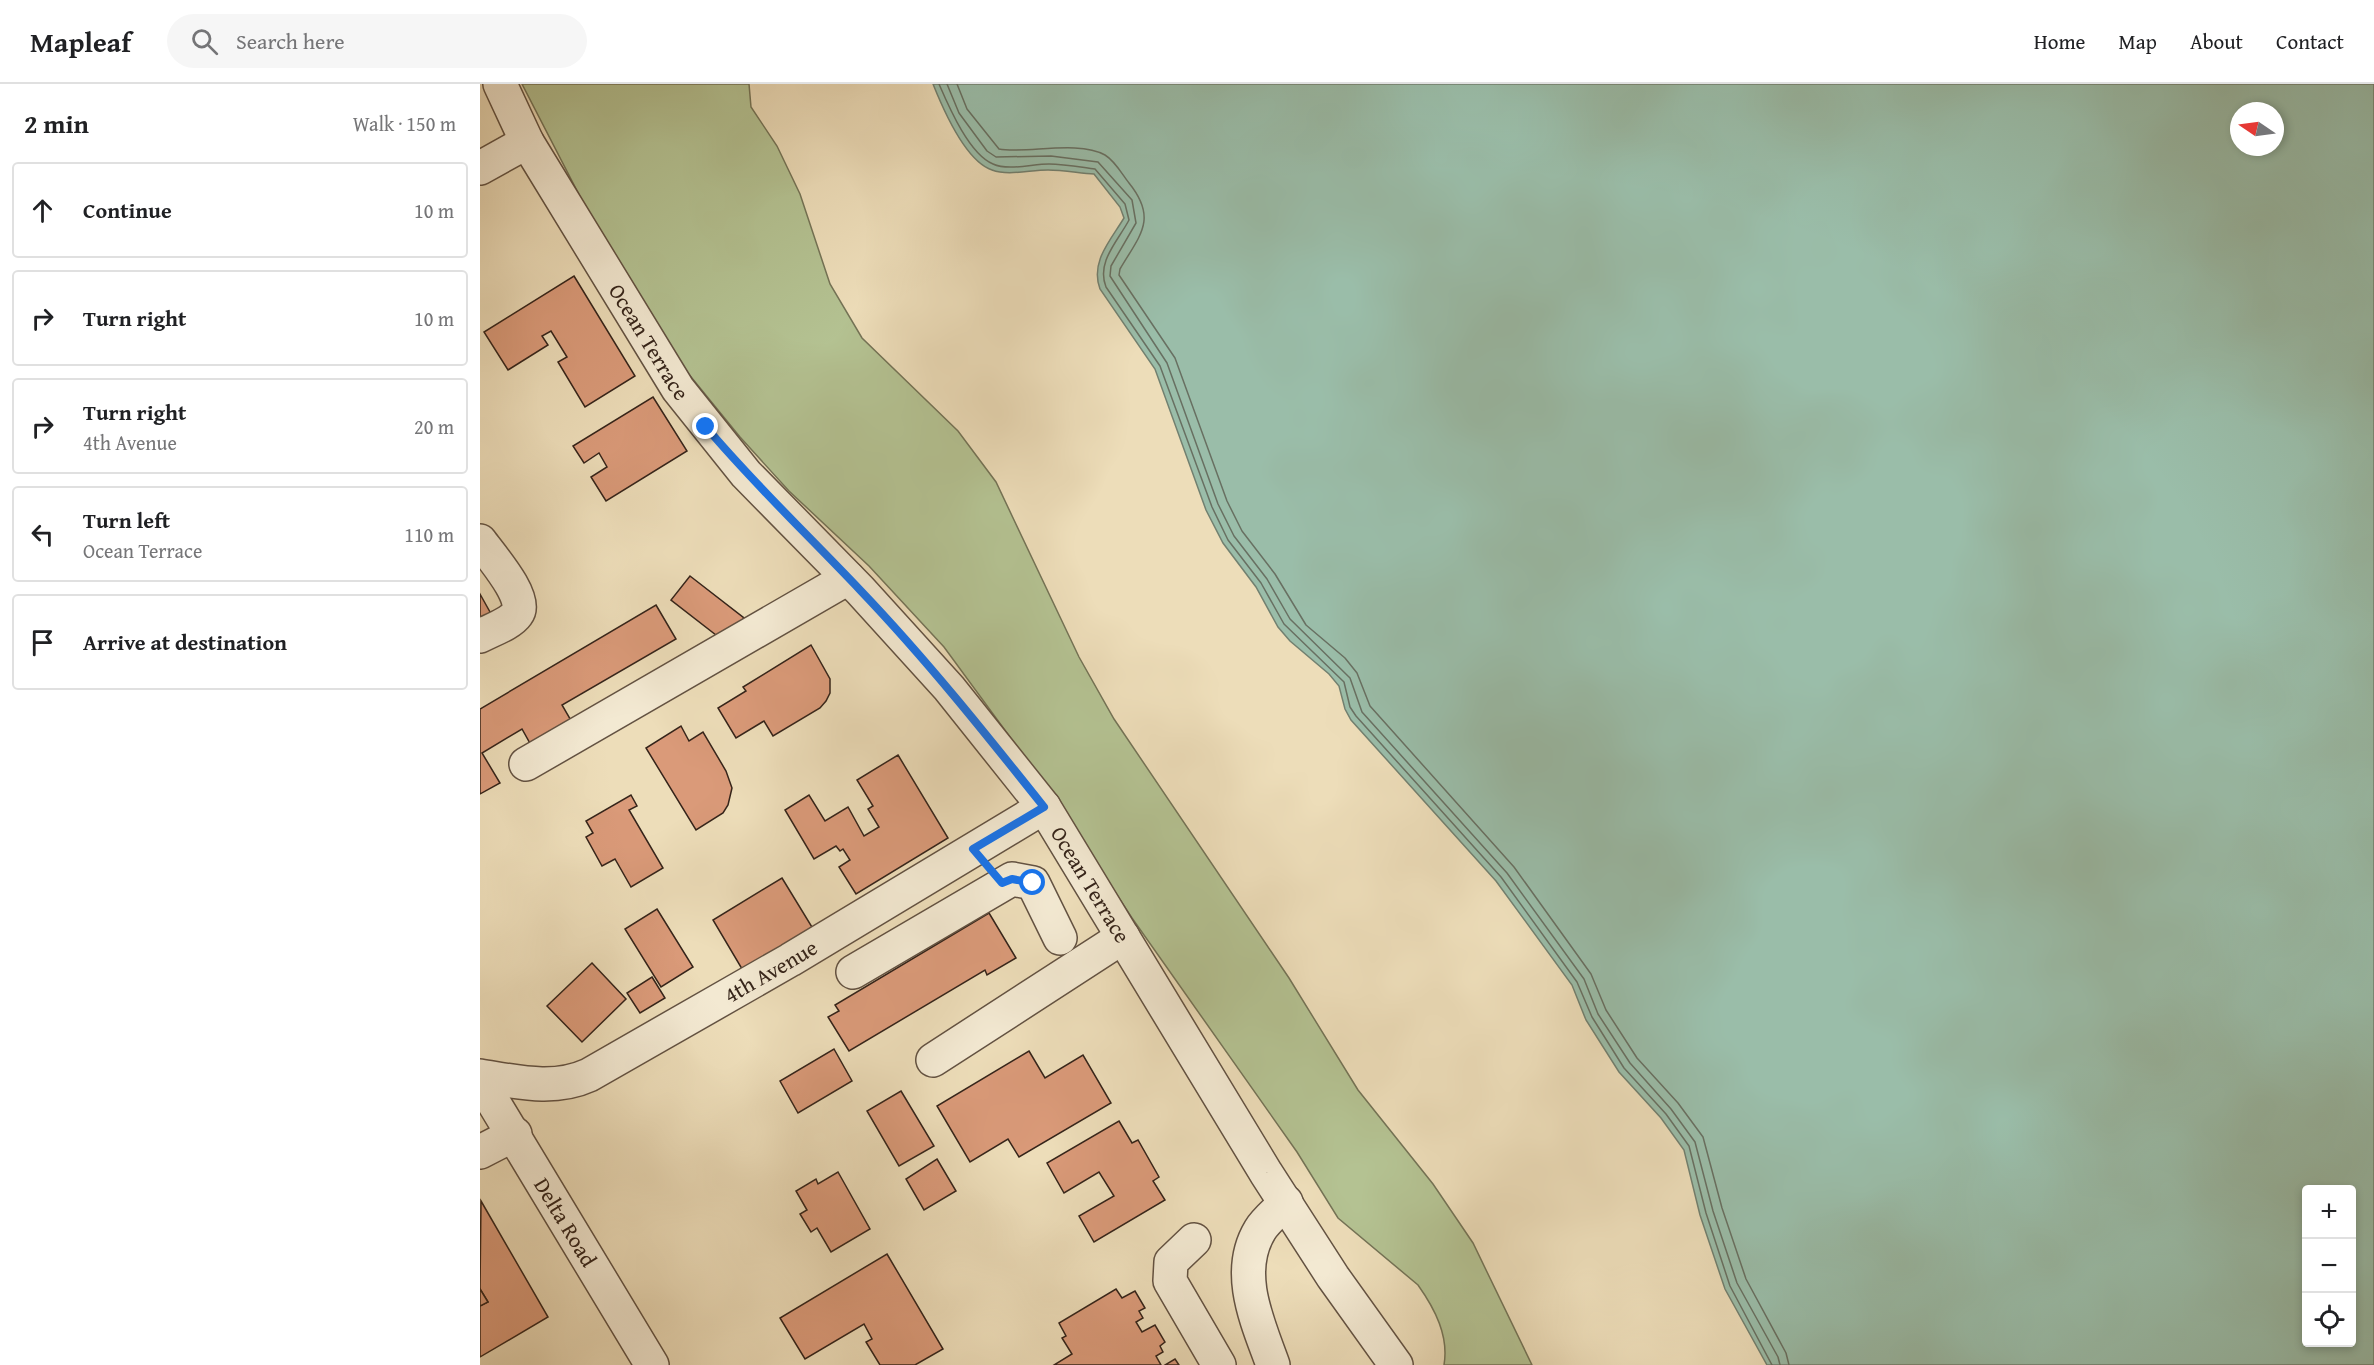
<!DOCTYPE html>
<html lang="en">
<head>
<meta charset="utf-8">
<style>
	body { margin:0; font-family:"Gentium Book Plus",serif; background:#f6f6f6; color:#202124 }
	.controls { position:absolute; right:18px; bottom:18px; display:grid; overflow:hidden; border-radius:6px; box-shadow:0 3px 9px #0003 }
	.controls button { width:54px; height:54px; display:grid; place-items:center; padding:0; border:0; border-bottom:2px solid #e0e0e0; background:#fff; color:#202124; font:30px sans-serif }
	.compass { position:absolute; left:1750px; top:18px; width:54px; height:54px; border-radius:50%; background:#fff; box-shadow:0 3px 9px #0003; rotate:283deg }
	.stop { position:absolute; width:18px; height:18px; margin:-14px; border:4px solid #1a73e8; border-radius:50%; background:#fff }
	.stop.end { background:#1a73e8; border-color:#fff; box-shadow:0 2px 6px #0008 }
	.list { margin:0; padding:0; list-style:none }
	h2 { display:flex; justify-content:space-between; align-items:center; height:78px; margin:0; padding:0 24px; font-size:26px }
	h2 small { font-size:20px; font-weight:400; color:#757577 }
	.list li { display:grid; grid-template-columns:39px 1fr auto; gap:18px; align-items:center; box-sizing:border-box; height:96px; margin:0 12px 12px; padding:0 12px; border:2px solid #e0e0e0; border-radius:6px }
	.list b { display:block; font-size:22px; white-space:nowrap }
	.list p { margin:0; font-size:20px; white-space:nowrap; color:#757577 }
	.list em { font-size:20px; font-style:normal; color:#757577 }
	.icon { flex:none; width:33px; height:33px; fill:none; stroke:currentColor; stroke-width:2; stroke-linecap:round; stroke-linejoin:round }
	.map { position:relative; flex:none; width:1894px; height:1281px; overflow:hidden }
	header { display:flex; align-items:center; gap:36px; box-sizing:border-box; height:84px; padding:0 30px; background:#fff; border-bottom:2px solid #e0e0e0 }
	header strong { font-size:28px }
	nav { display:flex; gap:33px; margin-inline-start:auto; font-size:21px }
	.search { width:420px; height:54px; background:#f6f6f6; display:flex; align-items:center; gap:15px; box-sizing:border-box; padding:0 21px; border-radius:33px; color:#757577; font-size:22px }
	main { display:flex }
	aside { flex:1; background:#fff }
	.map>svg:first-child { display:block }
	.green { fill:#b4c292; stroke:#747356; stroke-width:1.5 }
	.water { fill:#9abda9; stroke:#728070; stroke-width:1.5; fill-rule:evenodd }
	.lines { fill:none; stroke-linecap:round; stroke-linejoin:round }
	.shore { stroke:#687062; stroke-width:1.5 }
	.building { fill:#da9a79; stroke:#35241a; stroke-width:1.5 }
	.minor-casing { stroke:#635242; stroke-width:36 }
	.minor { stroke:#f3e9d2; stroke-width:33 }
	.route { stroke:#1a73e8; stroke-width:8 }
	.labels { text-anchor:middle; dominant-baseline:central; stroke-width:6; stroke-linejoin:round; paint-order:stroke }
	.street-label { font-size:22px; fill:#35241a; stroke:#f3e9d2 }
</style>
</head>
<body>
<header>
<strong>Mapleaf</strong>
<div class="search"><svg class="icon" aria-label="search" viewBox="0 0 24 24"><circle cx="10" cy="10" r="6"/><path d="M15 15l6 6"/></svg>Search here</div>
<nav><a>Home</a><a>Map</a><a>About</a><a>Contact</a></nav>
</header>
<main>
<aside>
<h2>2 min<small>Walk · 150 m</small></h2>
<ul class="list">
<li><svg class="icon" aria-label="ahead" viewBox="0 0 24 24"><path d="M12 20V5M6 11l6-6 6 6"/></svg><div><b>Continue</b></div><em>10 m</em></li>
<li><svg class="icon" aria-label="right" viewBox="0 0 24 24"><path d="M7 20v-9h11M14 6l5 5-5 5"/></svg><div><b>Turn right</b></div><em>10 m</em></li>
<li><svg class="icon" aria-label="right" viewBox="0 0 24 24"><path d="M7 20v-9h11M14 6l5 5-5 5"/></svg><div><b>Turn right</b><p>4th Avenue</p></div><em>20 m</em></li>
<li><svg class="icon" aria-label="left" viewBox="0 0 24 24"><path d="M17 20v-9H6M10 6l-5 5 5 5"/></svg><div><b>Turn left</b><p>Ocean Terrace</p></div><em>110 m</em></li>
<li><svg class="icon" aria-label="arrive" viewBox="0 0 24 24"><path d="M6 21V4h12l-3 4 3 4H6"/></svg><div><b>Arrive at destination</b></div></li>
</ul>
</aside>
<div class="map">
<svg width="1894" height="1281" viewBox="0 0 1894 1281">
	<rect width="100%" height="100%" fill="#edddb9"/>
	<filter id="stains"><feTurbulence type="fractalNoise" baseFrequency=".00333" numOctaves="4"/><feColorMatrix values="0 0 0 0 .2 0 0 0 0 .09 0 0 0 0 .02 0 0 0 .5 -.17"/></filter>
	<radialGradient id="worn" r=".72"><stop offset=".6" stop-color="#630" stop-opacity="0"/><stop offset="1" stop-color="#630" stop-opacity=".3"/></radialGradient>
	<!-- green -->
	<path class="green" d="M42,0H269L271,23L297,62L320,110L350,200L382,254L478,347L516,398L599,573L634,635L809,894L878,1006L953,1100L993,1159L1052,1281H964C969,1252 955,1225 938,1201L858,1134L817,1068L652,834L560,694L464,563L389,482L309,407L260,353L207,288L125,161Z"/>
	<!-- water -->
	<path class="water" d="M453,0H1894V1281H1287L1245,1205L1220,1131L1204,1066L1181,1034L1139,988L1106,936L1092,901L1016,797L871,636L865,625L859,602L849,590L810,557L798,543L776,503L743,459L726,426L675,285L620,205C610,178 630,157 644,134L640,123L614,90C599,89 583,86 568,86C550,86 528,92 512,86C485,77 463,25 453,0ZM1759,27H1795V63H1759ZM1826,1106H1872V1258H1826Z"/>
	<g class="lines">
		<!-- shore -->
		<g class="shore">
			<path d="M459,0C469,23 489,70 513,80C528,87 552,80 569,80C584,80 600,83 615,85L645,120L649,136C638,157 616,178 626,203L680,282L732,423L748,456L781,499L804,540L864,598L870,623L876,632L1021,793L1097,898L1112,933L1144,984L1186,1030L1209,1062L1226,1129L1250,1202L1292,1281"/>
			<path d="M467,0L479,29L507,67L516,73L571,72L618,78L652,116L656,139L631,182L630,192L687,279L738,420L754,452L787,495L810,535L870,594L882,628L1027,789L1104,895L1118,930L1150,979L1191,1025L1215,1058L1233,1127L1257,1199L1298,1273L1300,1281"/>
			<path d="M477,0L487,25L519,65C546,70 598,56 625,71C635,77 642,90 649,99C678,135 660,151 640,185L639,191L695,274L747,417L762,447L795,490L826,541L865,574L877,589L890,622L1034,783L1111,890L1126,926L1157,974L1198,1019L1223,1053L1242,1124L1266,1195L1306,1269L1309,1281"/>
		</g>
	</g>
	<!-- building -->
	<g class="building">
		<path d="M94,192L155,292L105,323L78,278L87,273L71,247L62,252L68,261L28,286L4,248Z"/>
		<path d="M173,313L207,367L126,417L111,393L127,383L119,369L104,379L93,362Z"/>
		<path d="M210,492L264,534L245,558L191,516Z"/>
		<path d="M0,510L10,528L0,548Z"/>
		<path d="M176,521L196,555L82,621L96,645L51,661L42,645L2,669L20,699L0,710V625Z"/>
		<path d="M331,561L350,595V609L346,617L340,624L293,652L284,637L256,654L238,624L266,607L263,603Z"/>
		<path d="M201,642L209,657L223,648L246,687L252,704L248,721L243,729L216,746L166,664Z"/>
		<path d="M418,671L468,754L376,810L359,783L370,776L363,765L360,767L356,762L334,775L305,726L329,711L345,737L368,723L384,752L399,743L388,725L393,722L377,696Z"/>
		<path d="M151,711L157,722L149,726L183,784L151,803L135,775L122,782L106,753L113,749L106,737Z"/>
		<path d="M302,794L335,848L265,890L233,836Z"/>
		<path d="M177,825L213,883L181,903L145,845Z"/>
		<path d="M509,829L536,874L507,891L505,886L369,967L348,933L359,927L355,921Z"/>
		<path d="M112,879L146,915L102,958L67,922Z"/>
		<path d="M172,893L185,914L160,929L147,909Z"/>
		<path d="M354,965L372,997L318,1029L300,997Z"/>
		<path d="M549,967L565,994L603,971L631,1019L539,1073L528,1055L490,1078L457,1022Z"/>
		<path d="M421,1007L454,1062L419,1082L387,1027Z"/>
		<path d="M639,1037L652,1059L658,1056L679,1093L673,1097L685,1116L614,1158L599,1132L634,1112L619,1088L584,1109L567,1079Z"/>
		<path d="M457,1075L476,1107L444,1126L426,1095Z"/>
		<path d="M358,1088L390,1145L351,1168L337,1144L331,1148L320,1130L327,1126L316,1107L336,1095L338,1100Z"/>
		<path d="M1,1117L68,1233L0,1273V1222L8,1218L0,1205Z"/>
		<path d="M407,1170L463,1265L435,1281H400L386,1258L392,1255L384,1240L325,1275L300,1234Z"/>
		<path d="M0,1205L8,1218L0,1222Z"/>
		<path d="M636,1205L642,1214L655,1207L665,1224L659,1227L663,1234L656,1238L662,1248L675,1241L685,1258L680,1262L683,1268L676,1272L681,1281H574L592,1270L582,1254L586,1252L579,1239Z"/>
		<path d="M695,1275L699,1281H685Z"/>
	</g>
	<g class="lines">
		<defs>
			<g id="minor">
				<path id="s1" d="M20,0L47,58L198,305L266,390L380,506L469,604L564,723L786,1089L853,1193L916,1281"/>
				<path d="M0,84L47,58"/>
				<path d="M0,457C10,471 49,515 37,530C30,540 11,546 0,552"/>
				<path d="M46,680L368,494"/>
				<path d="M373,888L532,795L553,799L580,854"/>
				<path d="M453,976L643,853"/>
				<path id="s2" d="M0,992C38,998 74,1007 109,991L310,876L564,723"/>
				<path id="s3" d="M0,996L172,1281"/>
				<path d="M0,1068L35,1050"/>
				<path d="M714,1156L691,1178L690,1197L739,1281"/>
				<path d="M793,1281C778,1239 754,1189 780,1146C786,1136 798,1127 806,1118"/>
			</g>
		</defs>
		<!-- minor casing -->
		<use href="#minor" class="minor-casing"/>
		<!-- minor -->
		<use href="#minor" class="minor"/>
	</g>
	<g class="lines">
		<!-- route -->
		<path class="route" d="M226,343C275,401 329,452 380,506C446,575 505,649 564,723L493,765L522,799L532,795L553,799"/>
	</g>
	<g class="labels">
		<!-- street labels -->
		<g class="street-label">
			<text stroke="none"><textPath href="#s1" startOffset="298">Ocean Terrace</textPath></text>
			<text stroke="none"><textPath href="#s1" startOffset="1000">Ocean Terrace</textPath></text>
			<text stroke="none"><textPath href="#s2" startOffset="320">4th Avenue</textPath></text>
			<text stroke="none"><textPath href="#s3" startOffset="166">Delta Road</textPath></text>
		</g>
	</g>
	<rect width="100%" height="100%" filter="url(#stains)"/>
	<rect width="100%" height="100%" fill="url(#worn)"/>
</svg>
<div class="controls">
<button>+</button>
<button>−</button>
<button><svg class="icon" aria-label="locate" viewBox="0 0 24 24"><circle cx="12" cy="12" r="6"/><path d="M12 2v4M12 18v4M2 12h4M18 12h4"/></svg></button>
</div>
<svg class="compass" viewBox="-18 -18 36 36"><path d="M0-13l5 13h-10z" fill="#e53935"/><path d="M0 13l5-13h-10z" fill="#757577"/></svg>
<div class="stop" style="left:553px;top:799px"></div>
<div class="stop end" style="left:226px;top:343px"></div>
</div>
</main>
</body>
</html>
